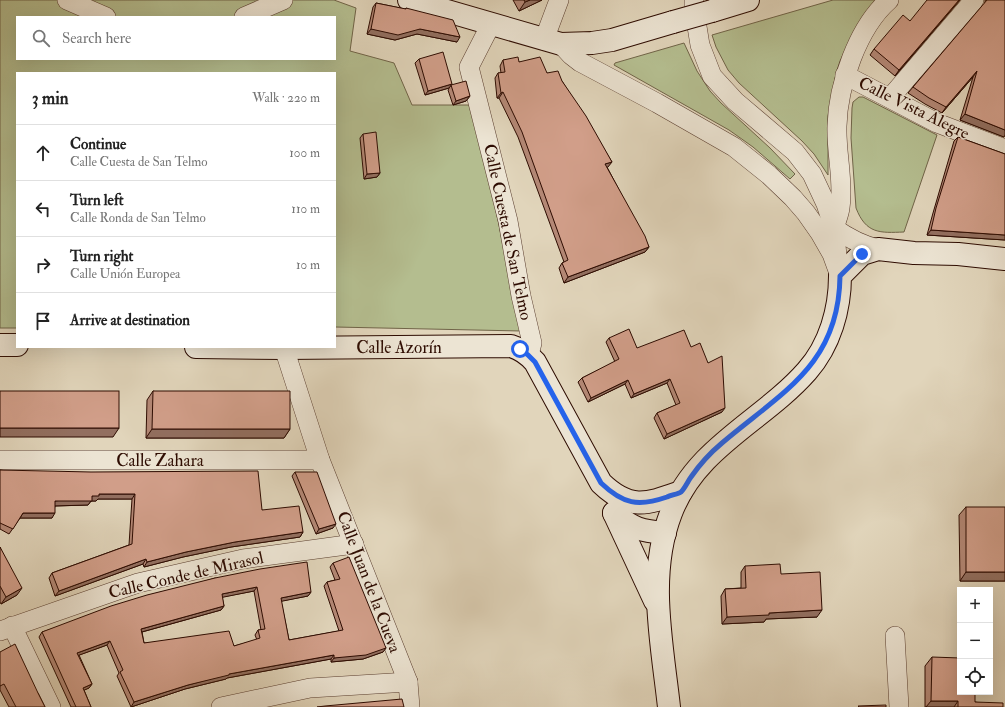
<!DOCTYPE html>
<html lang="en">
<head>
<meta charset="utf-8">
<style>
	body { margin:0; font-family:"IM FELL Double Pica",serif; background:#f6f6f6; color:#222 }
	.controls { position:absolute; right:12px; bottom:12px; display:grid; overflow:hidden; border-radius:0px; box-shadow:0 4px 16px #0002 }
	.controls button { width:36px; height:36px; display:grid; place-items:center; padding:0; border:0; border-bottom:1px solid #e0e0e0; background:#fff; color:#222; font:20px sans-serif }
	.stop { position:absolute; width:12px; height:12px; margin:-9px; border:3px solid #2563eb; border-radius:50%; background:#fff }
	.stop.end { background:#2563eb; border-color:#fff; box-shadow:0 1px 4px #0008 }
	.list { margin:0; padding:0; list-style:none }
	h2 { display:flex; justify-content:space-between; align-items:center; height:52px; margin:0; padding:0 16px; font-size:17px }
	h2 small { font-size:13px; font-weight:400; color:#767676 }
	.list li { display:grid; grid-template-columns:26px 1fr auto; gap:12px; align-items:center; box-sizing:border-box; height:56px; padding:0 16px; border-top:1px solid #e0e0e0 }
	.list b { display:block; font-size:15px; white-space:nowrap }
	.list p { margin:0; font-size:13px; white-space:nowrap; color:#767676 }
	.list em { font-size:13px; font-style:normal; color:#767676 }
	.icon { flex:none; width:22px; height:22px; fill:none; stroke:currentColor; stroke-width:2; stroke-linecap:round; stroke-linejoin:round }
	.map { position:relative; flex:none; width:1005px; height:707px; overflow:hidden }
	.search { position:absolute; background:#fff; box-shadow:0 4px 16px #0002; left:16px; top:16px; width:320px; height:44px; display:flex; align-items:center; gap:10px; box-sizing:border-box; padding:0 14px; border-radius:0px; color:#767676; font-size:15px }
	.panel { position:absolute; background:#fff; box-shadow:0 4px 16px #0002; left:16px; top:72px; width:320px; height:276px; border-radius:0px }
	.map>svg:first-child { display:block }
	.green { fill:#b4bd8f; stroke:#706448; fill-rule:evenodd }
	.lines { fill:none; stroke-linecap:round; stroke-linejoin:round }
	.street-casing { stroke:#5a3e30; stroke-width:20 }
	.secondary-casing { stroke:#2d0b01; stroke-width:24 }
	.street { stroke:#ece4d3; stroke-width:19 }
	.secondary { stroke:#ece4d3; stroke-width:22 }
	.secondary-bridge-casing { stroke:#2d0b01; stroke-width:24; stroke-linecap:butt }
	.secondary-bridge { stroke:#ece4d3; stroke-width:22 }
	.wall { fill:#b48876; stroke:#2d0b01; fill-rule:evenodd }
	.shaded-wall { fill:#926f60; stroke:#2d0b01 }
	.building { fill:#d19e89; stroke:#2d0b01; fill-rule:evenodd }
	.route { stroke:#2563eb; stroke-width:5 }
	.labels { text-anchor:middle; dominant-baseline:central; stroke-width:3; stroke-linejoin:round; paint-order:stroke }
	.street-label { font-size:17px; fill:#2d0b01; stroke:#ece4d3 }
</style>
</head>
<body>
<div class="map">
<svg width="1005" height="707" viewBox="0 0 1005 707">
	<rect width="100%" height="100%" fill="#e1d5bb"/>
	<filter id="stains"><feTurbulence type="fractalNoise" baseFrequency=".005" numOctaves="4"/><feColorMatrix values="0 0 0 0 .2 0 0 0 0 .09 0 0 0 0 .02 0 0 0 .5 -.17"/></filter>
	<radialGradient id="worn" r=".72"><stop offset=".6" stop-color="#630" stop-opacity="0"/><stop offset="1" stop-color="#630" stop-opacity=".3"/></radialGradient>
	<!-- green -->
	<g class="green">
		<path d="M0,0H334L356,8L350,51L394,63L412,105H474L521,331L335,327V73H17V328H0ZM17,17H335V59H17Z"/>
		<path d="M833,0H876L851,38L840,61L836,73L828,116V175L814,154L802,141L739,83L728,70L716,47L712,35Z"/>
		<path d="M684,43L697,71L710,91L721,103L770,148L795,174L790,179L753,147L729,130L614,65L615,63Z"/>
		<path d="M859,97H863L937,135L904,232C880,233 866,234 856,208L851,138L852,108L853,102Z"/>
	</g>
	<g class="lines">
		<defs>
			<g id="street">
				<path d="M67,0L106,17"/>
				<path d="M694,0V8L700,45L712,76L735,101L795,152L812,174L826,204L834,228L837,255"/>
				<path d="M244,17L283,0"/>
				<path d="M491,24L469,67L508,221L521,296L532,343L529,355"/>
				<path d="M544,40L559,0"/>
				<path d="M561,44L571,55L580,62L657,103L734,147L769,175L793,198L806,213L820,233L832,254L840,276"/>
				<path d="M845,75L937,123L1005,149"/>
				<path d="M890,98L974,0"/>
				<path d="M834,228C836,222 839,215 840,208C844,181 836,153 837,126C838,85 858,27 889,0"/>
				<path d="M834,228C848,238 861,245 878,249"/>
				<path d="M284,348L320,460L408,682L410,707"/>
				<path d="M0,460H320"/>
				<path d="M12,626L51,707"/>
				<path d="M0,631L138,583L243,559L354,544"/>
				<path d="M895,636L899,707"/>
				<path d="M221,707L310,688L408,682"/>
			</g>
			<g id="secondary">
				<path d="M409,0L561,44L592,43L612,40L673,22"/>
				<path d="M712,11L748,0"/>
				<path d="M0,345H17"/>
				<path d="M196,347L284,348L511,346C521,349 528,354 535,362L601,483C630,511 647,504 681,492"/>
				<path d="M614,513L655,601"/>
				<path d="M614,513C633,529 641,531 665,533"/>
				<path d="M669,707C662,643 647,575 671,513C696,447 763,421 807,371C830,345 840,309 840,276L862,254L878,249L914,253L958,254L1005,259"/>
			</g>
		</defs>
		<!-- street casing -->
		<use href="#street" class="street-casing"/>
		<!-- secondary casing -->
		<use href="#secondary" class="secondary-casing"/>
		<!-- street -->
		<use href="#street" class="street"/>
		<!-- secondary -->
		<use href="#secondary" class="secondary"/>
		<defs>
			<path id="secondary-bridge" d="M673,22L712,11"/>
		</defs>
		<!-- secondary-bridge casing -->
		<use href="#secondary-bridge" class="secondary-bridge-casing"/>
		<!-- secondary-bridge -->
		<use href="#secondary-bridge" class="secondary-bridge"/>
	</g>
	<!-- wall -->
	<g class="wall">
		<path d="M513,0H542L519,11Z"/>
		<path d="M960,0L895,76L870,55L874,49L910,21Z"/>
		<path d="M985,0H1005L1004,137L960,120L973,77L942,113L925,104L908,93L913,87L984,5L985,2Z"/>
		<path d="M376,3L405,9L406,8L457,42L417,34L395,40L367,34L373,7Z"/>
		<path d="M419,59L449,88L425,95L415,63Z"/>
		<path d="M503,60L519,62L547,73L562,81L612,162L607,167L649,247L645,252L564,283L559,268L562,263L564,262L518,137L499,98H497L495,78L498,73H501L500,66Z"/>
		<path d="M451,85L470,96L466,101L453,105L448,90Z"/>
		<path d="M363,134L380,173L377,177L364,179L360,138Z"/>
		<path d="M958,137L1005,154V240L927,235L933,213L954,141Z"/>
		<path d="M609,338L637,348L722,412L664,439L654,418L657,413L676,405L667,383L631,398L625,384L588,402L578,382L582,378L615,362L606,342Z"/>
		<path d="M153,391L290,429L284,438H146L147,400Z"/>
		<path d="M0,470L262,510L303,532L300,537L231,547L183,557L144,567L143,564L55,596L49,578L52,573L129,545L132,499H98L96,501H91L88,505L55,506L52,518H20L9,534L0,529Z"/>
		<path d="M295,472L333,528L316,534L292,476Z"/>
		<path d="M966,507L1005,581H960L959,515Z"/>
		<path d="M0,547L17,595L1,604L0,602Z"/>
		<path d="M333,563L386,648L383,652L363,659L331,662V659L227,678L226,679L185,689L131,707L117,676L119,673L107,645L79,655L92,684L89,688L84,690L91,707H71L39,637L42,632L215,578L311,592L308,596L281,601L289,640L339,631L324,586L327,582L335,580L330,567ZM254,591L261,630H258L255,635L257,640L234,646L144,643L142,632L221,610L224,606L222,597Z"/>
		<path d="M745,566L817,617L766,619L764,622L722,624L721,596L725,589L741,588V572Z"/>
		<path d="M0,652L38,693L45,707H9L0,690Z"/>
		<path d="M932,657L975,702L1003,707H925V666Z"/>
	</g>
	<!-- shaded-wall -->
	<g class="shaded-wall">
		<path d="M530,0H542L519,11L525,2Z"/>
		<path d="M959,0H960L895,76L899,70Z"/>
		<path d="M371,29H420L460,37L457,42L417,34L395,40L367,34Z"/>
		<path d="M977,71L973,77L942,113L946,107Z"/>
		<path d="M452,84L449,88L425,95L428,91Z"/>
		<path d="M503,92L499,98H497L501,93Z"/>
		<path d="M470,96L466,101L453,105L456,101Z"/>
		<path d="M965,114L1005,130V135L1004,137L960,120Z"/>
		<path d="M612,162L608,167L602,169L605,164Z"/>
		<path d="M380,173L377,177L364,179L367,174Z"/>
		<path d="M931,230L1005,235V240L927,235Z"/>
		<path d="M649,247L645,252L564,283L568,277Z"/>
		<path d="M670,379L667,383L631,398L634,394Z"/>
		<path d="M628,380L625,384L588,402L591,398Z"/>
		<path d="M725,408L722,412L664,439L667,434Z"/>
		<path d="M0,428H119L113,437H0Z"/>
		<path d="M152,429H290L284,438H146Z"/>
		<path d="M99,494H135L132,499H98L96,501H91L88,505L52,506L55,501L92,496Z"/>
		<path d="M23,513H55L52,518H20Z"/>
		<path d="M336,524L333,528L316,534L319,529Z"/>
		<path d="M303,532L300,537L231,547L183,557L144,567L147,562L186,552L235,542Z"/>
		<path d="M146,559L143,564L55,596L59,591Z"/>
		<path d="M966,572H1005V581H960Z"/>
		<path d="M257,587L254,591L219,598L222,594Z"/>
		<path d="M22,588L17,595L1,604L6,597Z"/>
		<path d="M311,592L308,596L278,602L281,598Z"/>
		<path d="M224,606L221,610L138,633L141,629Z"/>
		<path d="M822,610L817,617L766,619L764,622L722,624L727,617L769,613Z"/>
		<path d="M110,641L107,645L74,657L77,653Z"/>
		<path d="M386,648L383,652L363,659L331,662L334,658Z"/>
		<path d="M334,655L331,659L227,678L226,679L185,689L131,707L134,702L188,685L229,674Z"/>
		<path d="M92,684L89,688L80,692L83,688Z"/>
		<path d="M931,701H958L954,707H926Z"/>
	</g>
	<!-- building -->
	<g class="building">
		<path d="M524,0H530L525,2Z"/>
		<path d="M927,0H959L899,70L874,49L903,15L910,21Z"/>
		<path d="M987,0H1005V130L965,114L977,71L946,107L929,98L913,87Z"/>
		<path d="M376,3L406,9V8L453,20L460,37L420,29L398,35L371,29Z"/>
		<path d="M443,52L452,84L428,91L419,59Z"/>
		<path d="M518,57L519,62L540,57L547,73L558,71L562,81L586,116L612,162L605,164L645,236L649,247L568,277L562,263L568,260L522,132L503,92L501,93L498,73L505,72L503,60Z"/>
		<path d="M466,81L470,96L456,101L451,85Z"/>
		<path d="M376,132L380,173L367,174L363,134Z"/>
		<path d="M958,137L1005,154V235L931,230L936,208Z"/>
		<path d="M629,329L637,348L684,330L691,347L700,343L708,363L722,356L725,408L667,434L657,413L680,403L670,379L634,394L628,380L591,398L582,378L619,359L609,338Z"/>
		<rect x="0" y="391" width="119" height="37"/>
		<path d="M153,391H290V429H152Z"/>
		<path d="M0,470L91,472L258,471L262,510L299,506L303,532L235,542L186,552L147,562L146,559L59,591L52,573L132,544L135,494H99V496H92V501H55V513H23L13,529L0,523Z"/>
		<path d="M295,472H317L336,524L319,529Z"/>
		<rect x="966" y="507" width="39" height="65"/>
		<path d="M0,547L22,588L6,597L0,586Z"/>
		<path d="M349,557L386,648L366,655L334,658V655L229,674V675L188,685L134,702L120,672L123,670L110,641L77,653L92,684L83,688L91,707H76L42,632L111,606L147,595L215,578L260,569L307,562L311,592L281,598L289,640L343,630L327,582L340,579L333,563ZM257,587L265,629L258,630L260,638L234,646L229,631L144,643L141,629L224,606L222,594Z"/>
		<path d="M780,564L781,574L820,572L822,610L769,613V615L727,617L725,589L746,588L745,566Z"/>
		<path d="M15,644L38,693L45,707H16L4,684L0,686V652Z"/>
		<path d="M932,657L960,658V692H975V702L1003,703V707H958V701H931Z"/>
		<path d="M402,699L404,707H317L325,706Z"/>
		<path d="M886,705V707H859L858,706Z"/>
	</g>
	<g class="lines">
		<!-- route -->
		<path class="route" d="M520,349L528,355L535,362L601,483C623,504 638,507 667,497C671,495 678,494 681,492C685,488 688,481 691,477C700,464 710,453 722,443C782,392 839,365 840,276L862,254"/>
	</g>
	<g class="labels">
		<!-- street labels -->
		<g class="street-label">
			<text transform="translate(914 108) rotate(26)">Calle Vista Alegre</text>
			<text transform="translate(508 232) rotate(78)">Calle Cuesta de San Telmo</text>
			<text x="399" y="347">Calle Azorín</text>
			<text x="160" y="460">Calle Zahara</text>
			<text transform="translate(186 575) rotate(-13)">Calle Conde de Mirasol</text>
			<text transform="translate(369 582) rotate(69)">Calle Juan de la Cueva</text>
		</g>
	</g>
	<rect width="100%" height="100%" filter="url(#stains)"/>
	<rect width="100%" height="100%" fill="url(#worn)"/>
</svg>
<div class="controls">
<button>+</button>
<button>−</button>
<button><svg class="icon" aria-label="locate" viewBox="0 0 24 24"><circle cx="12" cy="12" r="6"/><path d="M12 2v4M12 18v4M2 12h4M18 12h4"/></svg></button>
</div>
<div class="stop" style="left:520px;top:349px"></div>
<div class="stop end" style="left:862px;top:254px"></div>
<div class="search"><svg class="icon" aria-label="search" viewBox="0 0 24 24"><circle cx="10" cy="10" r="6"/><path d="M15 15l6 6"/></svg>Search here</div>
<section class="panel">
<h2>3 min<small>Walk · 220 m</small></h2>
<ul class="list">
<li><svg class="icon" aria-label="ahead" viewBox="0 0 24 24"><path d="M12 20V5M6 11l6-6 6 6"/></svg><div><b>Continue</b><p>Calle Cuesta de San Telmo</p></div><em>100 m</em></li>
<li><svg class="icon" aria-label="left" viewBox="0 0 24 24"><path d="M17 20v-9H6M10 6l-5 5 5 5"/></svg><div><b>Turn left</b><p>Calle Ronda de San Telmo</p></div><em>110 m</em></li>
<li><svg class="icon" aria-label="right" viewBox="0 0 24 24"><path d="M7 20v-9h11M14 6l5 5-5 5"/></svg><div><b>Turn right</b><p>Calle Unión Europea</p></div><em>10 m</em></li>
<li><svg class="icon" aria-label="arrive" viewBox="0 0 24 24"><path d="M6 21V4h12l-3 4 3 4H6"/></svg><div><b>Arrive at destination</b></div></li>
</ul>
</section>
</div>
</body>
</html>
